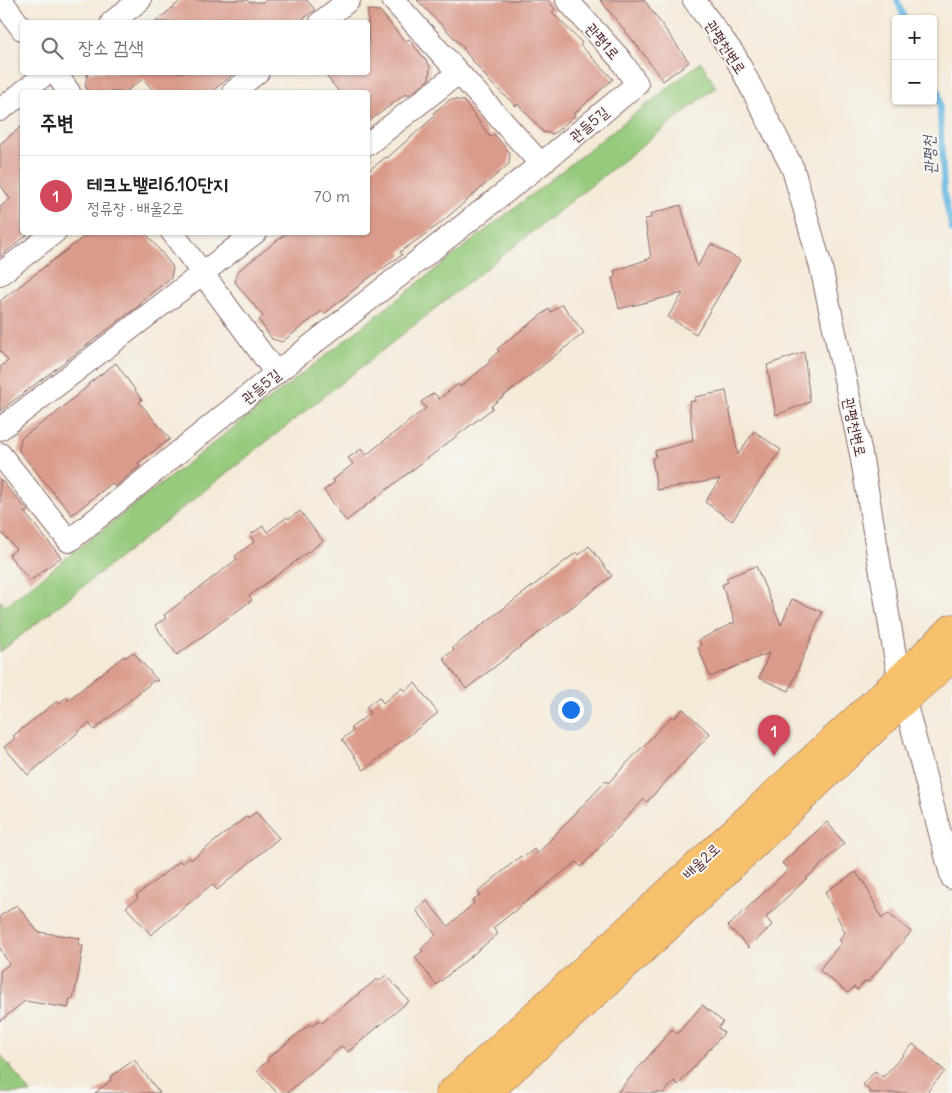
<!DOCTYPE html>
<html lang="ko">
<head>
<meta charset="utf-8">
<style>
	body { margin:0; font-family:Delius,"Poor Story",sans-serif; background:#f2f2f2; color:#202124 }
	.controls { position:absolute; right:15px; top:15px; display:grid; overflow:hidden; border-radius:5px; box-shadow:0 1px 4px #0004 }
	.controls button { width:45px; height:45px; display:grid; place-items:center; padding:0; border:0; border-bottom:1px solid #e0e0e0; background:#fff; color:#202124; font:25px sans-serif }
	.you { position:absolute; left:570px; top:709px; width:18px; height:18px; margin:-12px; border:4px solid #fff; border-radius:50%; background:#1a73e8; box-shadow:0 0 0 8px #1a73e833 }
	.badge { display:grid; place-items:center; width:32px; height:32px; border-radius:50%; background:#d1495b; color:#fff; font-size:16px; font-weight:700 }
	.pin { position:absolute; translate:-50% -41px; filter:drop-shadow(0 1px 2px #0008) }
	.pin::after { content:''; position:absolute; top:26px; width:18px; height:15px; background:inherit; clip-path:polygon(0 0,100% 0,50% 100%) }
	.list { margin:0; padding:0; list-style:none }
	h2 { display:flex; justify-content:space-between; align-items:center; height:65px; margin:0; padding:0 20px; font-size:21px }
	h2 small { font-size:16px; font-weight:400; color:#757577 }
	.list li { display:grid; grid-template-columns:32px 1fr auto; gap:15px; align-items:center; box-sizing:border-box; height:80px; padding:0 20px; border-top:1px solid #e0e0e0 }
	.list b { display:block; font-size:19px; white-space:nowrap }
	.list p { margin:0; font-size:16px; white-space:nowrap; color:#757577 }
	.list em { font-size:16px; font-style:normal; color:#757577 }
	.icon { flex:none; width:28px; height:28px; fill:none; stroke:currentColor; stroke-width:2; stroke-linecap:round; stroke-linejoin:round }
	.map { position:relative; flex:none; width:952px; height:1093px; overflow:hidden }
	.search { position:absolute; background:#fff; box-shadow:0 1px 4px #0004; left:20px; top:20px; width:350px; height:55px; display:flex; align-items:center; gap:12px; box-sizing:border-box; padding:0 18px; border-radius:5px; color:#757577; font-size:19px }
	.panel { position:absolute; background:#fff; box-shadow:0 1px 4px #0004; left:20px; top:90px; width:350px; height:145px; border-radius:5px }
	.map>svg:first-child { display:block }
	.green { fill:#96ca7b; stroke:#707453 }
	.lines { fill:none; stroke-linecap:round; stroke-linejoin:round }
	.stream { stroke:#65b5e0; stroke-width:6 }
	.building { fill:#da9b8c }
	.minor-casing { stroke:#866668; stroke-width:24 }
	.major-casing { stroke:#866668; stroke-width:29 }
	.minor { stroke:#fff; stroke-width:22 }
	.major { stroke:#f7c06c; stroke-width:28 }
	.labels { text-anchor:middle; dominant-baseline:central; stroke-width:4; stroke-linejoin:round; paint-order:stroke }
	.street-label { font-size:15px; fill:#4a1f2b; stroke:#f6f6f2 }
	.water-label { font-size:16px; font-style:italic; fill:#53546a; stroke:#f6f6f2 }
</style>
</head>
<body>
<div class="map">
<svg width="952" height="1093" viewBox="0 0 952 1093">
	<rect width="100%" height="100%" fill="#f6f6f2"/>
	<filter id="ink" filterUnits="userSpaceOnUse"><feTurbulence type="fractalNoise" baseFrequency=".02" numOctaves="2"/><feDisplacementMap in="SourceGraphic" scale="10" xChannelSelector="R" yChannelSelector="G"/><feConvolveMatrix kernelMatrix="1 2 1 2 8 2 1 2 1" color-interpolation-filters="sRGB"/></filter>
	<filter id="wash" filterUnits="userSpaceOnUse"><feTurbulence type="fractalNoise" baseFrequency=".0096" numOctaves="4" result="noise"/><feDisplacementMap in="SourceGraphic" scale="20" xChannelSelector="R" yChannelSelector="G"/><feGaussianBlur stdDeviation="1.12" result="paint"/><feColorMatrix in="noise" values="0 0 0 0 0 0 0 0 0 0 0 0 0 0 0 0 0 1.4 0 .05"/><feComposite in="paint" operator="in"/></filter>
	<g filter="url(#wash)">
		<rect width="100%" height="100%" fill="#f4ead8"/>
		<!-- green -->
		<g class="green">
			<path d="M701,62L716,87L0,652V600L5,606Z"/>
			<path d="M0,1054L31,1093H0Z"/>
		</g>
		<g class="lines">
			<!-- stream -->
			<g class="stream">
				<path d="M897,0L905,19"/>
				<path d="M933,80L939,93L944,193L952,230"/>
			</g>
		</g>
		<g id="blocks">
			<!-- building -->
			<g class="building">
				<path d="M182,0H247L249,2H263L265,0H307L315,10L299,22H155Z"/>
				<path d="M417,0H548L555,9L552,12L582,43L580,45L613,79L574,114L575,116L553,134L543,132L518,104L516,106L492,84L463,49L464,48Z"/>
				<path d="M600,0H644L689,62L663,81L639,48Z"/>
				<path d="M368,10L380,11L405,42L409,39L430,66L429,79L416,90L408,95L407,93L368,122V92H339L323,72H368Z"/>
				<path d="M88,72H236L211,92H155L143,79L125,92H90L85,86Z"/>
				<path d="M451,99L464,101L490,137L494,134L510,153L509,164L438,225L400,252L402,255L366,280L324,314L322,311L282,342L272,339L259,320L263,316L235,282L238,271L288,232H368V171L386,157L387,158L435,116L433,113Z"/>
				<path d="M22,126V232H25L27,235L0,257V207L10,199L0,184V144Z"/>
				<path d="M681,205L697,267L711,244L740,260L696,334L668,317L683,293L619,309L612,278L616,277L614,271L651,258L645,219L651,218L650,214Z"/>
				<path d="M90,232H145L173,267L171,278L140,302L141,304L0,411V367L8,361L0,351V301Z"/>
				<path d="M562,304L584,333L491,406L493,408L346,521L324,490L335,482L333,480L353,464L348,458L361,449L366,455L426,408L421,402L434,393L439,399L458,384L460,387L490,362L489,360L499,351L497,349L549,309L551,312Z"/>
				<path d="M804,352L810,402L776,415L767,365Z"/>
				<path d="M116,363L142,400L139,402L170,439L138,463L140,466L115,487L112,483L72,515L19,451L21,438L55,414L89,385L88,384Z"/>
				<path d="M726,391L738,455L754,431L781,450L732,521L705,502L720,479L657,490L652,458L656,457L655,451L693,441L689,402L695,401V397Z"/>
				<path d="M0,479L29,512H24L61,557L30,581L9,555L16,549L0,531Z"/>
				<path d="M300,511L323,541L249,596L252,600L177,655L155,625L166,618L164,615L237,559L235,556L254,542L250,535L263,526L267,532L287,517L289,519Z"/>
				<path d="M589,546L612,576L466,689L443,658L454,650L452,648L577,552L579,555Z"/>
				<path d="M756,566L781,625L792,599L822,612L789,691L759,678L769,653L710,677L698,647L701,646L699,640L735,622L722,585L728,582L726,578Z"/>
				<path d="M133,652L158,681H153L94,730L89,723L28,775L4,747L15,738L13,736L57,701L59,704L66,697L68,700L124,656L125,658Z"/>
				<path d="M415,683L438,713L364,770L342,739L353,731L351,728L370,713L366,707L379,697L383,703L402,688L405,691Z"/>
				<path d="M683,709L710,734L647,802L644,799L581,867L576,862L493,928L498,934L436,985L415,957L423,951L421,949L436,935L416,910L427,901L448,926L474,903L472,900L480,895L478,892L521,856L523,858L534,849L537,854L606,781L608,783L672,716L674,718Z"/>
				<path d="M256,812L279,838L217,890L212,884L151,935L126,907L138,898L136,896L180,861L182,863L189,857L191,860L247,816L248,818Z"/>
				<path d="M827,822L844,843L766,917L772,925L749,948L728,926L788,870L782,863Z"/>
				<path d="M856,872L862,881L863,880L882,919L888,913L911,932L868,982L865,981L857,990L854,987L848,993L819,970L842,942L839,940L845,932L825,892Z"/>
				<path d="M17,905L38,932L80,938L78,945H83L79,972L73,999H70L68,1008L25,1001L0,1021V971L9,964L0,948V916Z"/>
				<path d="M386,975L409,1001L348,1052L342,1046L287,1093H277L257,1070L268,1061L267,1059L310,1024L312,1026L319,1020L322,1023L377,979L379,981Z"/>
				<path d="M702,1005L723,1022L718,1028L724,1033L678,1085L674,1081L664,1093H617L672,1029L677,1034Z"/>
				<path d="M913,1044L945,1071L926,1093H869L870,1091L863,1085L875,1071L883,1077Z"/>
				<path d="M134,1060L160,1093H95L111,1080L110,1077Z"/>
			</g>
		</g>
	</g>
	<g filter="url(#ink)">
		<use href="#blocks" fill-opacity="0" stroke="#866668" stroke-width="1"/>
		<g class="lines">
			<defs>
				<g id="minor">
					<path d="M1,0L22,29"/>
					<path d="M393,0L541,164"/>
					<path d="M694,0L735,56L793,169L821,267L861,454L899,679L952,878"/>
					<path d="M112,22L140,0"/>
					<path d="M321,22L349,0"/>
					<path d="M55,72L69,92"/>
					<path d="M23,92L48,72"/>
					<path d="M233,92L258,72"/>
					<path d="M0,110L22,93"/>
					<path d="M368,144L458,73"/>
					<path d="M172,232L276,373"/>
					<path d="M0,274L55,232"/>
					<path d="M0,429L256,232"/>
					<path d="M0,454L69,541L276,373L541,164L637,84L620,59L567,0"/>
				</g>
				<g id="major">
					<path d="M450,1093L899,679L952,628"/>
					<path d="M487,1093L680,916L905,700L952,658"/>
				</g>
			</defs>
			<!-- minor casing -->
			<use href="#minor" class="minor-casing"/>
			<!-- major casing -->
			<use href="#major" class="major-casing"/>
			<!-- minor -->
			<use href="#minor" class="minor"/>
			<!-- major -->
			<use href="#major" class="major"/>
		</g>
	</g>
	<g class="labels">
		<!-- street labels -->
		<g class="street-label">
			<text transform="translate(603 41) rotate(49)">관평1로</text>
			<text transform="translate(726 47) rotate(57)">관평천변로</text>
			<text transform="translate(589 124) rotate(-40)">관들5길</text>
			<text transform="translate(261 386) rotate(-39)">관들5길</text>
			<text transform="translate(855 427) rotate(78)">관평천변로</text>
			<text transform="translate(701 861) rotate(-43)">배울2로</text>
		</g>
		<!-- water labels -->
		<g class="water-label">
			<text transform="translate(929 155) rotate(-93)">관평천</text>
		</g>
	</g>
</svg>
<div class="controls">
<button>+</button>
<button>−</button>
</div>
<div class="you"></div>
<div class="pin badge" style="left:774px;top:756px">1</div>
<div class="search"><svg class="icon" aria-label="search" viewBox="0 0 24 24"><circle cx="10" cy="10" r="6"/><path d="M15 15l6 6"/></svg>장소 검색</div>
<section class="panel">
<h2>주변<small></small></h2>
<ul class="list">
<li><span class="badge">1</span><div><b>테크노밸리6.10단지</b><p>정류장 · 배울2로</p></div><em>70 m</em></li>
</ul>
</section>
</div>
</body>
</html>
